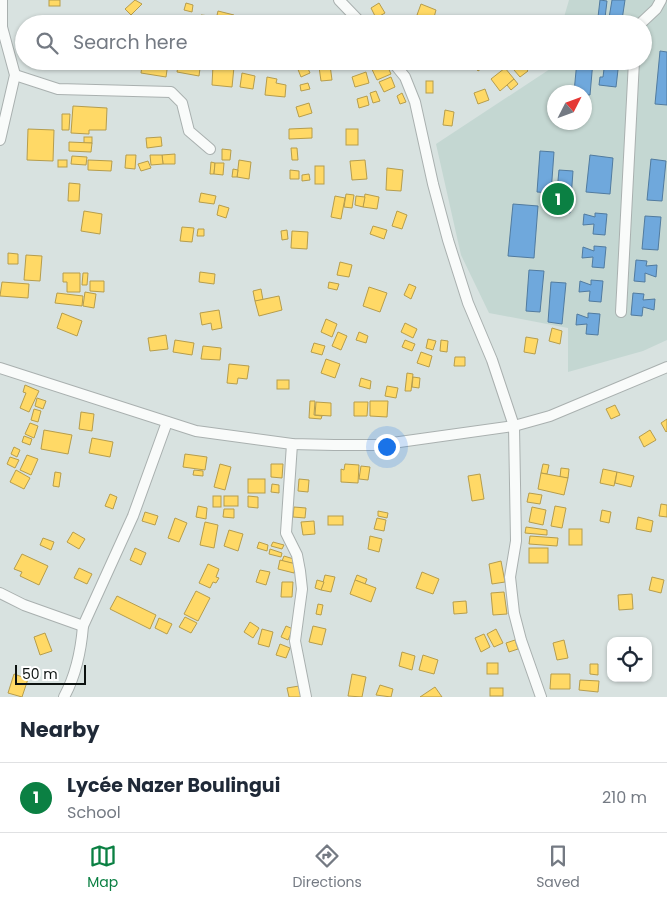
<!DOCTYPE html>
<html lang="en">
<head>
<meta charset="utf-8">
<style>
	body { margin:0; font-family:Poppins,sans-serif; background:#f6f6f7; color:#1f2937 }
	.controls { position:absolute; right:15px; bottom:15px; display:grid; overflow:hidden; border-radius:10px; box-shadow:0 1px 4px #0004 }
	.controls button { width:45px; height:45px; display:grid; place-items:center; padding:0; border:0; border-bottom:1px solid #e0e1e3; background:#fff; color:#1f2937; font:25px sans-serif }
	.compass { position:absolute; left:547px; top:85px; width:45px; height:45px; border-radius:50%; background:#fff; box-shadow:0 1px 4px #0004; rotate:48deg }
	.scale { position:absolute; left:15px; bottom:12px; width:71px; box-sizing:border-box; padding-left:5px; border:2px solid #0c1210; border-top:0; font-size:14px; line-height:18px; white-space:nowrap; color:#0c1210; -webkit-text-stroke:4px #fff; paint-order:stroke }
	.you { position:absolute; left:386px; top:446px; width:18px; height:18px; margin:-12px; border:4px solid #fff; border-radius:50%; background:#1a73e8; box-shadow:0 0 0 8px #1a73e833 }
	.badge { display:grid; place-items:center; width:32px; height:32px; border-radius:50%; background:#0b8043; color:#fff; font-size:16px; font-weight:700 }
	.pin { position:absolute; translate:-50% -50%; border:2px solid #fff; box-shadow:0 1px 5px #0006 }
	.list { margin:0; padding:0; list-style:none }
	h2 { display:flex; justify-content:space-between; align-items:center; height:65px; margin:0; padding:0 20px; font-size:21px }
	h2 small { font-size:16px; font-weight:400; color:#747a83 }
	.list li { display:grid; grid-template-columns:32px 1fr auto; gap:15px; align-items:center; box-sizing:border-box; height:70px; padding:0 20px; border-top:1px solid #e0e1e3 }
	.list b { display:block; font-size:19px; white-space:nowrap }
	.list p { margin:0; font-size:16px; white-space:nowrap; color:#747a83 }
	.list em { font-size:16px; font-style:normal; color:#747a83 }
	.icon { flex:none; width:28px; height:28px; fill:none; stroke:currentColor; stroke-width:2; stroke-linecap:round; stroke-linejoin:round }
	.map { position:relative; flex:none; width:667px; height:697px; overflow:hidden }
	.search { position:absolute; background:#fff; box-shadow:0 1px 4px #0004; left:15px; right:15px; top:15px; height:55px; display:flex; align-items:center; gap:12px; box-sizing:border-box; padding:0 18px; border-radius:28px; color:#747a83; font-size:19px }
	.sheet { height:135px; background:#fff }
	nav { display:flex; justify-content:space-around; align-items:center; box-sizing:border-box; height:70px; border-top:1px solid #e0e1e3; background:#fff; font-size:14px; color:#747a83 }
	nav a { display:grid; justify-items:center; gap:2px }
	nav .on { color:#0b8043 }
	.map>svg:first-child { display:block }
	.built { fill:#c4d7d2; fill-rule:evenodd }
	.homes { fill:#ffd966; stroke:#b69d4c }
	.schools { fill:#6fa8dc; stroke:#517b9f }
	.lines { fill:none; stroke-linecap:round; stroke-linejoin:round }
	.minor-casing { stroke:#a9b0af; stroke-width:12 }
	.minor { stroke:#f9fbfa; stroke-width:10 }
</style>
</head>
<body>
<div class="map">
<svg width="667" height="697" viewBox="0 0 667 697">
	<rect width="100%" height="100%" fill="#d8e2e0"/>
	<!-- built -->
	<path class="built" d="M569,0H667V340L643,351L568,372V328L489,313L461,255L436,144L550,69L552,61H643V24H562ZM554,92H584V122H554Z"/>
	<!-- homes -->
	<g class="homes">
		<rect x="49" y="0" width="11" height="6"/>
		<path d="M135,0L142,4L131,15L125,9Z"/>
		<path d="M186,3L193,5L192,12L184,10Z"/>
		<path d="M379,3L385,13L376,18L371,8Z"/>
		<path d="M421,4L436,10L433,21L417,15Z"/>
		<path d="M218,11L234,15L232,24H215Z"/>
		<path d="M201,15L210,16L209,22H201Z"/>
		<path d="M143,61H158L157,68L142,66Z"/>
		<path d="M179,61H201L199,76L177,72Z"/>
		<path d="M373,61H385L391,74L377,80L369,63Z"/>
		<path d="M475,61H482L485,66L478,71L472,63Z"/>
		<path d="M158,62L168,63L166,77L141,73L142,66L157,68Z"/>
		<path d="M306,64L310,73L301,77L297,67Z"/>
		<path d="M522,64L528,71L520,77L514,70Z"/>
		<path d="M213,65L234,67L232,87L212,85Z"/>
		<path d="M330,65L332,80L321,81L319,67Z"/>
		<path d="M505,68L514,79L500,91L491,79Z"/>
		<path d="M366,72L369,83L355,87L352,77Z"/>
		<path d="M242,73L255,76L253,89L240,87Z"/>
		<path d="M267,77L277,79L276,83L286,85L285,97L265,95Z"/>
		<path d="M391,77L395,87L384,92L379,82Z"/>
		<path d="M514,79L518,84L511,90L507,85Z"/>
		<rect x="426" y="81" width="7" height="12"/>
		<path d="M308,83L310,89L301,91L300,85Z"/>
		<path d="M485,89L489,100L478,104L474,93Z"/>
		<path d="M376,91L380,101L373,103L370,93Z"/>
		<path d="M402,93L406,102L400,104L397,96Z"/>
		<path d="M367,96L369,105L359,108L357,99Z"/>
		<path d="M309,103L312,113L299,117L296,107Z"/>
		<path d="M73,106L107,108L106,130H89V134L71,133Z"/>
		<path d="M445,110L454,112L452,126L443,125Z"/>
		<path d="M62,114H70L69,130H62Z"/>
		<path d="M312,128V138L289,139V129Z"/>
		<path d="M28,129L54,130L53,161L27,160Z"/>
		<rect x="346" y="129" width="12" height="16"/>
		<rect x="84" y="137" width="8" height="6"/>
		<path d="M161,137L162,146L147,148L146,138Z"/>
		<path d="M69,142L92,143L91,152L69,151Z"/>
		<path d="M291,148H297L298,160H292Z"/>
		<path d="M222,149L231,150L230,160H222Z"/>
		<path d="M175,154V164H163L162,155Z"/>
		<path d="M126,155H136L135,169L125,168Z"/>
		<path d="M150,155H162L163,164L151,165Z"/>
		<path d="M72,156L87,157L86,165L71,164Z"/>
		<rect x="58" y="160" width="9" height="7"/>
		<path d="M88,160L112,161L111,171L88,170Z"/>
		<path d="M239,160L251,162L249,179L237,177Z"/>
		<path d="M365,160L367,179L352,180L350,161Z"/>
		<path d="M148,161L151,168L141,171L138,164Z"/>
		<path d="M211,162L215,163L214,174H210Z"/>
		<path d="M215,163H224L223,175L214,174Z"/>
		<rect x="315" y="166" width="9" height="18"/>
		<path d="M387,168L403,170L401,191L386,190Z"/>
		<path d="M233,169L238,170L237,177H232Z"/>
		<path d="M290,170L299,171V179H290Z"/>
		<path d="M309,174L310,180L302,181V175Z"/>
		<path d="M69,183L80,184L79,201H68Z"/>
		<path d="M201,193L216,196L214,204L199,202Z"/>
		<path d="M346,194L354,195L352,208L344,207Z"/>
		<path d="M365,194L379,197L377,209L363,207Z"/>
		<path d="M335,196L345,198L341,219L331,217Z"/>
		<path d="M356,196L365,197L363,207L355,205Z"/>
		<path d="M219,205L229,208L226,218L217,215Z"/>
		<path d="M84,211L102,214L100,234L81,231Z"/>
		<path d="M397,211L407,215L402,229L392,226Z"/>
		<path d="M373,226L387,230L384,239L370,234Z"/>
		<path d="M182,227L194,228L192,242L180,241Z"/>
		<path d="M198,229H204V236H197Z"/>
		<path d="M287,230L288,239L282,240L281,231Z"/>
		<path d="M292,231L308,232L307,249L291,248Z"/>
		<path d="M8,253L18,254V264H8Z"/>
		<path d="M26,255L42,256L40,281L24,280Z"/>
		<path d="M340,262L352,265L349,277L337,275Z"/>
		<path d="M200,272L215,274L214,284L199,282Z"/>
		<path d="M63,273H80V292H67V282H63Z"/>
		<path d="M83,273H88L87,285H82Z"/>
		<path d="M90,281H104V292L90,291Z"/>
		<path d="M2,282L29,284L28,298L0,296Z"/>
		<path d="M329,282L339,284L337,290L328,288Z"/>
		<path d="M409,284L416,287L411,299L404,295Z"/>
		<path d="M369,287L387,293L380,312L363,306Z"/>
		<path d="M261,289L263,300L255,301L253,291Z"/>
		<path d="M85,292L96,294L94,308L83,306Z"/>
		<path d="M57,293L83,296L82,306L55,303Z"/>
		<path d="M279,296L282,310L259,316L255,301Z"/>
		<path d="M219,310L222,328L212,330L211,323L202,325L200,313Z"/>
		<path d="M62,313L82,321L77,336L57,328Z"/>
		<path d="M326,319L337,324L332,337L321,332Z"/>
		<path d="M405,323L417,329L413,338L401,332Z"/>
		<path d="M552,328L562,331L560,344L549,341Z"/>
		<path d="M338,332L347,336L341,350L332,346Z"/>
		<path d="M359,332L368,336L366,343L356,340Z"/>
		<path d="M166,335L168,349L150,351L148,338Z"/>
		<path d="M526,337L538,339L535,354L524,352Z"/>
		<path d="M428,339L436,341L433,350L426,348Z"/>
		<path d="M175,340L194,343L192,355L173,352Z"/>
		<path d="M405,340L415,344L412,351L402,347Z"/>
		<path d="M441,340L448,341L447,352L440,351Z"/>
		<path d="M314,343L325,346L322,355L311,352Z"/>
		<path d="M203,346L221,348L220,360L201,359Z"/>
		<path d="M421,352L432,356L429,367L417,363Z"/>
		<path d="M455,357H465V366H454Z"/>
		<path d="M326,359L340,364L335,378L321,373Z"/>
		<path d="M229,364L249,366L247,379L238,378L237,384L227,383Z"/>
		<path d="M407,373L413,374L411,391H405Z"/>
		<path d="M413,377L420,378L419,388L412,387Z"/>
		<path d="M361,378L371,381L370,389L359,386Z"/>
		<rect x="277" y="380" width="12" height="9"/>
		<path d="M25,385L39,391L29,412L20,408L26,393L23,392Z"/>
		<path d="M387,386L398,388L396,398L385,396Z"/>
		<path d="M37,398L46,401L43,409L35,406Z"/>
		<path d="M310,401H315L314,415L322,416L321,419L309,418Z"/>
		<path d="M370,401H388L387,417L370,416Z"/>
		<path d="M316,402L331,403V416L315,415Z"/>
		<path d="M354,402H368L367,416H354Z"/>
		<path d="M615,405L620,415L611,419L606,409Z"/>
		<path d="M34,409L41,411L38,422L31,420Z"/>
		<path d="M81,412L94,414L92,431L79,429Z"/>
		<path d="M667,419V431L666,432L661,423Z"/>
		<path d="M30,423L38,426L34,438L25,434Z"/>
		<path d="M44,430L72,435L68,454L41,449Z"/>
		<path d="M650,430L656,440L644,447L639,437Z"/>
		<path d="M24,436L32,439L30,445L22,442Z"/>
		<path d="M92,438L113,442L110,457L89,453Z"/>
		<path d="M14,447L20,450L17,457L11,454Z"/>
		<path d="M185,454L207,457L205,470L183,467Z"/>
		<path d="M27,455L38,459L31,475L20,470Z"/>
		<path d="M10,457L19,460L15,468L7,464Z"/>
		<path d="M220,464L231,467L225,490L214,487Z"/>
		<path d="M271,464H283L282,478L271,477Z"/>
		<path d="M345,464L359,465L358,483L341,482V469L344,470Z"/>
		<path d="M543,464L549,465L547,474L541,473Z"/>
		<path d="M361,466L370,467L368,480L359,479Z"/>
		<path d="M561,468L569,469L568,478L560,477Z"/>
		<path d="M603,469L617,472L614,486L600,483Z"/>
		<path d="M16,470L30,478L24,489L10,482Z"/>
		<path d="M194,470L203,471V476L193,475Z"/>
		<path d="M55,472L61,473L59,487L53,486Z"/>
		<path d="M617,472L634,476L631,487L615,483Z"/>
		<path d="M541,473L568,478L564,495L538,489Z"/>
		<path d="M480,474L484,499L472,501L468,476Z"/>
		<rect x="248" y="479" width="17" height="14"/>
		<path d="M299,479L309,480L308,492L298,491Z"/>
		<path d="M272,484L279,485V493L271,492Z"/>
		<path d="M529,493L542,495L540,504L527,502Z"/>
		<path d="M110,494L117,497L113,509L105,506Z"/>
		<rect x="213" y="496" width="8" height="11"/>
		<rect x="224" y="496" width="14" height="10"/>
		<path d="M248,496L258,497V508L248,507Z"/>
		<path d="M661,504L667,505V517L659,516Z"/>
		<path d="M198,506L207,508L206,519L196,517Z"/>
		<path d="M555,506L566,508L562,528L551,526Z"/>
		<path d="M294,507L306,508L305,518L293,517Z"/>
		<path d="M532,507L546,510L543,525L529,522Z"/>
		<path d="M224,509H234V518L223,517Z"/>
		<path d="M602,510L611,512L609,523L600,521Z"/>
		<path d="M378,511L388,513L387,518L378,516Z"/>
		<path d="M145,512L158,516L155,525L142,521Z"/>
		<rect x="328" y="516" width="15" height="9"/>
		<path d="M638,517L653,521L651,532L636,529Z"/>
		<path d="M175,518L187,523L179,542L168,538Z"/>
		<path d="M377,518L386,520L384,531L374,529Z"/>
		<path d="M314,521L315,534L303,535L301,522Z"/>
		<path d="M205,522L218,525L214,548L200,545Z"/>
		<path d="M526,527L547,530V535L525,533Z"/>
		<rect x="569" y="529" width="13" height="16"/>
		<path d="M229,530L243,534L238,551L224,546Z"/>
		<path d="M73,532L85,539L79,549L67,542Z"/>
		<path d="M370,536L382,539L379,552L368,549Z"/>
		<path d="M530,536L558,538L557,546L529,544Z"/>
		<path d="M43,538L54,542L51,550L40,545Z"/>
		<path d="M259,542L268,545L267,551L257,548Z"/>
		<path d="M273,542L284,545L282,549L271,546Z"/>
		<path d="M135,548L146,553L141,565L130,560Z"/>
		<rect x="529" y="548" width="19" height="15"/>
		<path d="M270,549L282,553L281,557L269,554Z"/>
		<path d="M22,554L48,566L39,585L20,576L22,572L14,569Z"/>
		<path d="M284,556L297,560L296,564L282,561Z"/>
		<path d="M280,560L296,564L294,573L278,569Z"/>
		<path d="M501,561L505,582L492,584L489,564Z"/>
		<path d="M208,564L219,569L216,577L219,578L216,583L213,582L210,588L199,583Z"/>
		<path d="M79,568L92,574L87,584L74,578Z"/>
		<path d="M260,570L270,572L266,585L256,582Z"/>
		<path d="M422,572L439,579L433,594L416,588Z"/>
		<path d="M325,575L335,577L331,592L321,590Z"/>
		<path d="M357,575L367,579L365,584L355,580Z"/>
		<path d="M652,577L664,580L661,593L649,590Z"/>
		<path d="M317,580L324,582L321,590L315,588Z"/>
		<path d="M355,580L376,588L371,602L350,594Z"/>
		<path d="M282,582H293L292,597H281Z"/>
		<path d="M196,591L210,598L198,621L184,614Z"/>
		<path d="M504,592L507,614L493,615L491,593Z"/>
		<path d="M632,594L633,609L619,610L618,595Z"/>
		<path d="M117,596L156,615L150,629L110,609Z"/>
		<path d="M466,601L467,613L454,614L453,602Z"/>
		<path d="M318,604L323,605L321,615L316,614Z"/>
		<path d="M185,617L197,623L191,633L179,627Z"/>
		<path d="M159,618L172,624L167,634L155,628Z"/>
		<path d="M250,622L259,628L253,638L244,632Z"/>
		<path d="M286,626L293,629L288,640L281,637Z"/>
		<path d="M313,626L326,629L322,645L309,642Z"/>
		<path d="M262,629L273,632L269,647L258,644Z"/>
		<path d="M496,629L503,643L494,647L487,634Z"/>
		<path d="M45,633L52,651L40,655L34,637Z"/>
		<path d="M484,634L490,647L481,652L475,638Z"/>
		<path d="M515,640L518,649L509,652L506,643Z"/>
		<path d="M564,640L568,658L557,660L553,643Z"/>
		<path d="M280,644L290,648L286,658L276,655Z"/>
		<path d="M402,652L415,656L412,670L399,666Z"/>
		<path d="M423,655L438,660L434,674L419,670Z"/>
		<rect x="487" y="663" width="11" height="11"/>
		<path d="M590,664H598V675L590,674Z"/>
		<path d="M14,674L28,679L22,697L8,693Z"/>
		<path d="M352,674L366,677L362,697L348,696Z"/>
		<path d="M551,674H570V689H550Z"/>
		<path d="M580,680L599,681L598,692L579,690Z"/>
		<path d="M380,685L393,689L391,697L376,695Z"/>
		<path d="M299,686L301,697H289L287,688Z"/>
		<path d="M435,687L442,697H420Z"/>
		<rect x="490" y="688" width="13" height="8"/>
	</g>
	<!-- schools -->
	<g class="schools">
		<path d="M600,0L607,1L605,18L598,17Z"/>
		<path d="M612,0H625L622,20L609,18Z"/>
		<path d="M660,51L667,52V105L655,104Z"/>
		<path d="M577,61H593L590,95H584V92H574Z"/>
		<path d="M605,61H619L616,87L599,85L600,77H603Z"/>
		<path d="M540,151L554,152L551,193L537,192Z"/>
		<path d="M590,155L613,158L610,194L586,192Z"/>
		<path d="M651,159L666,161L662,201L647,200Z"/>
		<path d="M559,170L573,171L570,213L555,212Z"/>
		<path d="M513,204L538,206L534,258L508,256Z"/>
		<path d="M595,213L607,214L605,235L593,234L594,224L583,225L584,214L595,217Z"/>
		<path d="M645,216L661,217L658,250L642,249Z"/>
		<path d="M594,246L606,247L604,268L592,267L593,257L582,258L583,247L594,251Z"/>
		<path d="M636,260L647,261L646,266L657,265L656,277L645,273V282L634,281Z"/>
		<path d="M529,270L544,271L540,312L526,311Z"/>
		<path d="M591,280L603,281L601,302L589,301L590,291L579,292L580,281L591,285Z"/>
		<path d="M551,282L566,283L562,324L548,322Z"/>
		<path d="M633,293L644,294L643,300L655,299L654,310L643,307L642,316L631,315Z"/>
		<path d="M588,313L600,314L598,335L586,334L587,324L576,325L577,314L588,318Z"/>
	</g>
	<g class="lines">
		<defs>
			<g id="minor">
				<path d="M339,0L362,24"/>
				<path d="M640,24L656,9L661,0"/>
				<path d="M392,61L405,77L415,102L433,184L448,240L468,303L492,360L514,426L516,541L510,577L514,613L521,640L541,697"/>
				<path d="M15,75L58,89L171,92L182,103L189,131L210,149"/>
				<path d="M0,140L15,75L2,27V0"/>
				<path d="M621,312L634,61"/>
				<path d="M0,368L196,431L292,444L334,445H378L514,426L550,416L667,367"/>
				<path d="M292,444L286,533L297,555L300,571L302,589L295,641L306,697"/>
				<path d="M0,593L24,605L83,626L133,516L167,422"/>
				<path d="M64,697C76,675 81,651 83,626"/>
			</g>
		</defs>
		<!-- minor casing -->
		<use href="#minor" class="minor-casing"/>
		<!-- minor -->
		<use href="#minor" class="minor"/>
	</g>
</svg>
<div class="controls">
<button><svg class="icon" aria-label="locate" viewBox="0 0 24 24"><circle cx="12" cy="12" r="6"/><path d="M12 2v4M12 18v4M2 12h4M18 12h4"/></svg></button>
</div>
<svg class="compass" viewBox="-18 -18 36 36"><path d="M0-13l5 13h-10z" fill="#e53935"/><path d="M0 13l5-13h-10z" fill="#747a83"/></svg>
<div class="scale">50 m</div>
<div class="you"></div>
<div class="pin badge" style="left:558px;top:199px">1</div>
<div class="search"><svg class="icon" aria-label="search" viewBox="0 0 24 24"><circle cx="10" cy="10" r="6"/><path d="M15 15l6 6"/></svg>Search here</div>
</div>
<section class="sheet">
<h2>Nearby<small></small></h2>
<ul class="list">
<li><span class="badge">1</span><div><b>Lycée Nazer Boulingui</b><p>School</p></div><em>210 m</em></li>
</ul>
</section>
<nav>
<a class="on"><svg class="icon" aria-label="map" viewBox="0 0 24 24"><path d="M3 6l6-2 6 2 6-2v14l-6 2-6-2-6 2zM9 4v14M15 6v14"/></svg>Map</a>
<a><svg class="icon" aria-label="directions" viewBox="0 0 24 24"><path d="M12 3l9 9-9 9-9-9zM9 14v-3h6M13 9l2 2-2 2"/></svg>Directions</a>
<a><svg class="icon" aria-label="saved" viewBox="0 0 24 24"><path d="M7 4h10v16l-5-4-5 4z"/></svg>Saved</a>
</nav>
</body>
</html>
